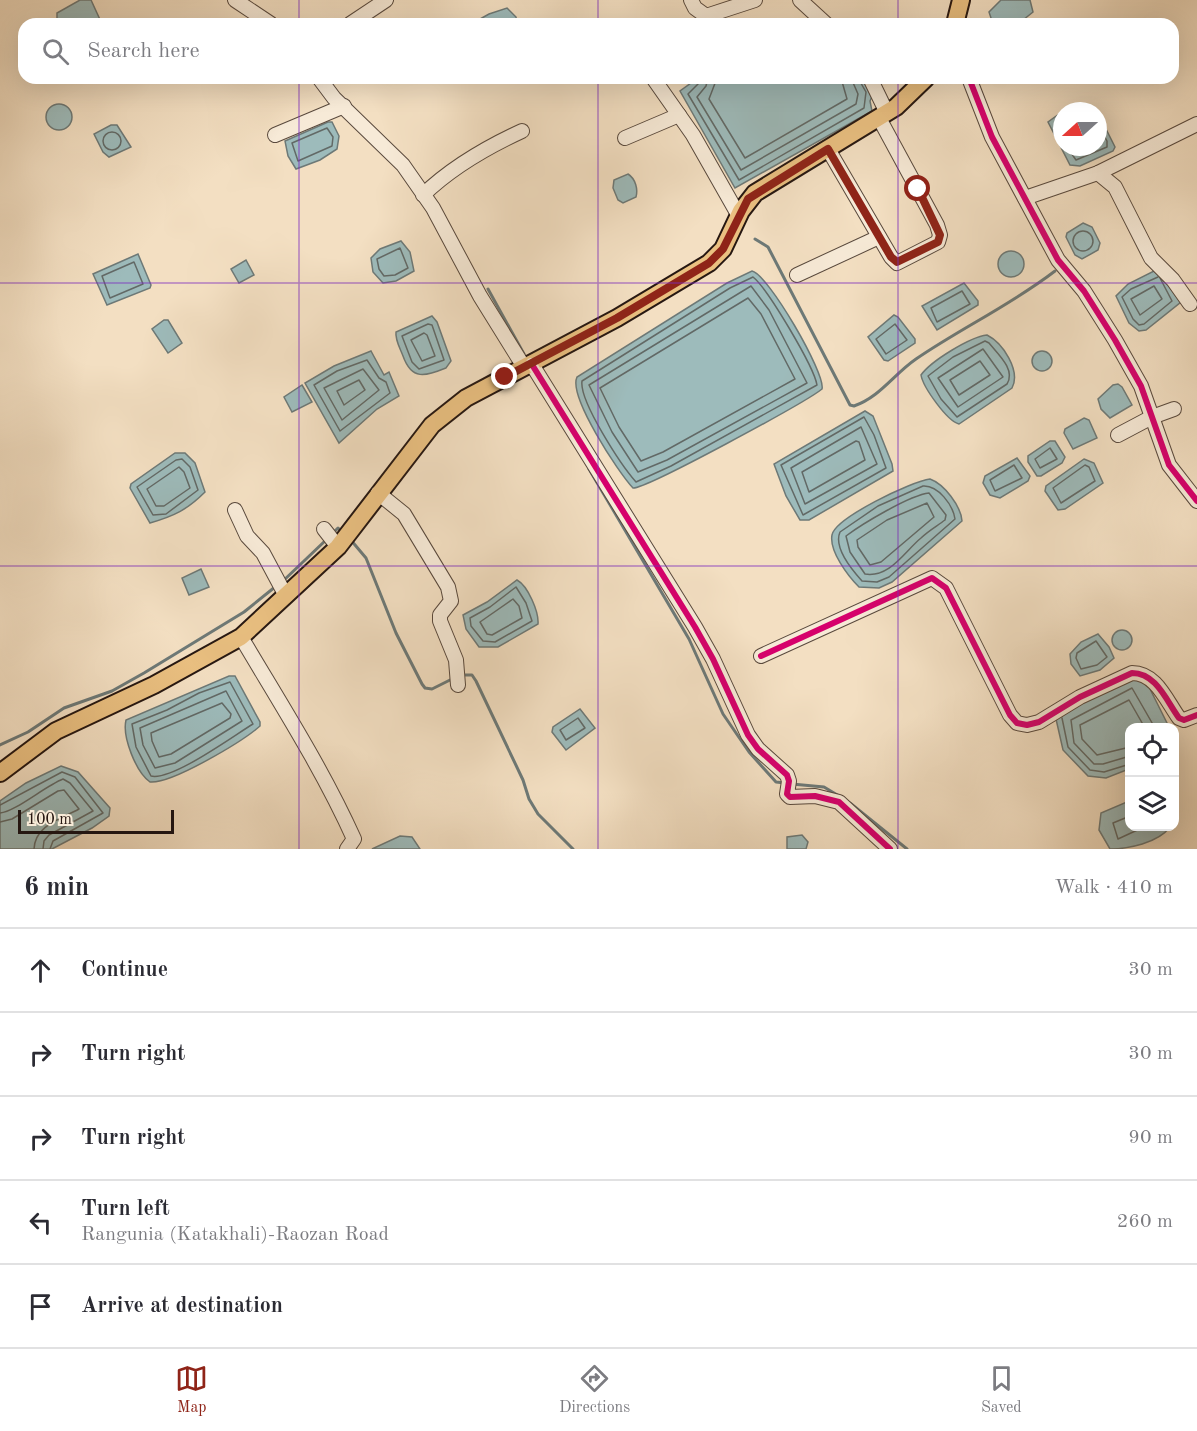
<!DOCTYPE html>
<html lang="en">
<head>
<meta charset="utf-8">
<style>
	body { margin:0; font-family:"Old Standard TT",serif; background:#f7f7f7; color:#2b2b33 }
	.controls { position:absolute; right:18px; bottom:18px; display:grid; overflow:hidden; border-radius:12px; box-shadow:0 6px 24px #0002 }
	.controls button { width:54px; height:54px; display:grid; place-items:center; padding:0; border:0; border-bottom:2px solid #e1e1e2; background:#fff; color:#2b2b33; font:30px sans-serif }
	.compass { position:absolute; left:1053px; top:102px; width:54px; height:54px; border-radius:50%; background:#fff; box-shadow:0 6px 24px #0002; rotate:249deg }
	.scale { position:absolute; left:18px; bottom:15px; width:156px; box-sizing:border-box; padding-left:6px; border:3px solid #261711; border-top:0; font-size:16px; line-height:21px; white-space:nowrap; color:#261711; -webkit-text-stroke:4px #f7ead7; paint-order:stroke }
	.stop { position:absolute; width:18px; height:18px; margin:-14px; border:4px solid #8f2418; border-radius:50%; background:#fff }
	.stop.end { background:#8f2418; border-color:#fff; box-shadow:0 2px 6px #0008 }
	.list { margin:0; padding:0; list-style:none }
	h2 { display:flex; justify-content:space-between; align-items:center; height:78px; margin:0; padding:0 24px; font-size:26px }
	h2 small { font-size:20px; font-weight:400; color:#7c7c81 }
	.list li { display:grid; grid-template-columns:39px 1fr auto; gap:18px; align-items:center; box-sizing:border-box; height:84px; padding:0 24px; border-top:2px solid #e1e1e2 }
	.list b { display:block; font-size:22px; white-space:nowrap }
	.list p { margin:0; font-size:20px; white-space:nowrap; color:#7c7c81 }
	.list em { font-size:20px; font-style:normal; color:#7c7c81 }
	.icon { flex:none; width:33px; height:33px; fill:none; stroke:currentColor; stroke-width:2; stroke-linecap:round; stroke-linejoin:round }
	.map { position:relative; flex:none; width:1197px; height:849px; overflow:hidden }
	.search { position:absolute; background:#fff; box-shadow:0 6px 24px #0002; left:18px; right:18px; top:18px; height:66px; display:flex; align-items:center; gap:15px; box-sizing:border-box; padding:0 21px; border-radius:18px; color:#7c7c81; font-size:22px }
	.sheet { height:498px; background:#fff }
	nav { display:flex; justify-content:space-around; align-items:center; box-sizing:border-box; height:84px; border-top:2px solid #e1e1e2; background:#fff; font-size:16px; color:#7c7c81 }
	nav a { display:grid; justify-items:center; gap:3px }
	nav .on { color:#8f2418 }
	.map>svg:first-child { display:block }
	.water { fill:#9dbbbb; stroke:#6d7977; stroke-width:1.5 }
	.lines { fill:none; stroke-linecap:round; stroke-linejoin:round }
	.shore { stroke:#626966; stroke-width:1.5 }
	.stream { stroke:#6d7977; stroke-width:3 }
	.minor-casing { stroke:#59493d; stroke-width:16 }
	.major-casing { stroke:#261711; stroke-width:20 }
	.minor { stroke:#f7ead7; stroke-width:14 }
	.major { stroke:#eac081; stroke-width:16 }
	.cycleway-casing { stroke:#f7ead7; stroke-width:10 }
	.cycleway { stroke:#d6006c; stroke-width:6 }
	.route { stroke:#8f2418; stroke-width:8 }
	.grid { fill:none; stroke:#7b2cbf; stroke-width:1.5; stroke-opacity:0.55 }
</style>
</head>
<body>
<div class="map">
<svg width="1197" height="849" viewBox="0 0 1197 849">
	<rect width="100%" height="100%" fill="#f3dfc2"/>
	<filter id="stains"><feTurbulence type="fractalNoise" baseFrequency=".00333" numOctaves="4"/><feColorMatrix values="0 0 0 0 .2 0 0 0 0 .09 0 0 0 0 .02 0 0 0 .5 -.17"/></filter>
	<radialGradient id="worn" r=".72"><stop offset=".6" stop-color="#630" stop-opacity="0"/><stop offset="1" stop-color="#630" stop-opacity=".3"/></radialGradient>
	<!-- water -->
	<g class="water">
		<path d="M80,0H91L102,24H57V13Z"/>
		<path d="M1001,0H1030L1033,12L1018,24H993L989,12Z"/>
		<path d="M507,8L516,17L517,24H471L489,14Z"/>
		<path d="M698,78H862L874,92L870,101L872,111L735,188L680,91Z"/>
		<circle cx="59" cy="117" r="13"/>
		<path d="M1062,112V147H1098V113L1115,147L1113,151L1080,166L1070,165L1048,122Z"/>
		<path d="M328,122H332L339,136L337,149L320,160L296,169L288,156L285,141Z"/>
		<path d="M111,125H117L131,147L109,157L103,152L94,134Z"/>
		<path d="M628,174C636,179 638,190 636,197L623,203L618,200L613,188L614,180Z"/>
		<path d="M1083,223L1092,227L1100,243L1098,250L1082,259L1075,255L1066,237L1067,233Z"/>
		<path d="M401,241L410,252L414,271L396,281L383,283L373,272L371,258L380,249Z"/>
		<circle cx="1011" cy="264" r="13"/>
		<path d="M138,254L151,285L150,288L107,305L93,274Z"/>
		<path d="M246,260L254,275L239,283L231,269Z"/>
		<path d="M1160,268L1181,302L1146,330L1139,331L1129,323L1116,296L1128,284Z"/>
		<path d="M752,271C768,274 826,374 822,389C806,402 646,489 633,488C618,472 568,396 577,377L727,283Z"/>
		<path d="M964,283L978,301V305L937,330L922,306Z"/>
		<path d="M894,315L898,317L915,339V343L888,361L884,360L868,337Z"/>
		<path d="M432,316L437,322L451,361L446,368C425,376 412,381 403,356C400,348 395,340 396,332Z"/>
		<path d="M164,320H168L182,343L168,353L152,329Z"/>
		<path d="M987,335C1003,343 1021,371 1012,388L959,424C947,421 923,387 921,375C931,361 970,337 987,335Z"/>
		<circle cx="1042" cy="361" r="10"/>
		<path d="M371,351L384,375L389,372L399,396L377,409L339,443L305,383L334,366Z"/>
		<path d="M1118,384L1122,387L1132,405L1110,418L1101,409L1098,399L1113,385Z"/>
		<path d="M302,385L312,402L292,412L284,397Z"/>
		<path d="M865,411L873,416L892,464L893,471L809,520H800L786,496L774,464Z"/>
		<path d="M1084,418L1089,420L1097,438L1073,449L1064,433L1065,429Z"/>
		<path d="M1050,441H1055L1065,457L1062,463L1041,476H1037L1028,462V456Z"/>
		<path d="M175,453H185L195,463L205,492C187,510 174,516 150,523L130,488L131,484Z"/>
		<path d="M1017,458L1030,476L1028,481L1000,498L990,495L983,483L985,476Z"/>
		<path d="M1084,459L1094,463L1103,483L1065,509L1058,510L1045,491L1046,486Z"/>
		<path d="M930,479C944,484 961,506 962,521L892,582L879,588L859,587C848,576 829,551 832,535C835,518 912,481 930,479Z"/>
		<path d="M201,569L209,587L189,595L182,578Z"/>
		<path d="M517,580C528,586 539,612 538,624L498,647H479L466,629L463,615L487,602Z"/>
		<circle cx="1122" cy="640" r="10"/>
		<path d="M1098,634L1109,647L1114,658L1100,670L1080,676L1071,664L1070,654L1081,642Z"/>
		<path d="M1131,674L1148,685L1169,727L1130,728L1129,769L1106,778L1088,776L1063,750L1056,719Z"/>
		<path d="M229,676H235L260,722V726C243,741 172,784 150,782C136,772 122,737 126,720Z"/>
		<path d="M580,709L595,728L566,750L552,732L553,727Z"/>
		<path d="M61,766L78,772L110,808L109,816L92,828L52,849H0V801L26,783Z"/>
		<path d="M1129,801L1130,826L1170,827C1158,843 1128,849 1110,849L1099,830L1101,813Z"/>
		<path d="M802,835L808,842L806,849H787V837Z"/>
		<path d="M400,836L412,837L420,849H372Z"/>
	</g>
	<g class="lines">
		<!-- shore -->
		<g class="shore">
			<path d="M700,78L698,84L688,94L739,180L864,108L866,92L858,78"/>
			<path d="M708,78L706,86L697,97L741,170L856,104L858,94L851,78"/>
			<path d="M717,78L709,99L745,158L847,99L841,78"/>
			<path d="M327,128L333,137L332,146L298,161L292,143Z"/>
			<circle cx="112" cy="141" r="9"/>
			<path d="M1067,147L1076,160L1107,147V141L1098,125"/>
			<circle cx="1083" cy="241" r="10"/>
			<path d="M400,248L408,268L395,275L384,276L379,269L377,259Z"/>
			<path d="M134,262L143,284L110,298L102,276Z"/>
			<path d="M753,277C768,289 814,367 817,385L671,466L636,482C621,465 579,401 582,381L730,288Z"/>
			<path d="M1158,277L1131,289L1122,297L1133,319L1139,325L1144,324L1172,301L1160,278"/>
			<path d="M751,286L769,310L807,383L667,460L638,472L612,432L589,385Z"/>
			<path d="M1154,286L1162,299L1140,315L1131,299Z"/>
			<path d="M962,291L970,304L937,322L931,308Z"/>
			<path d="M748,298L761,314L795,379L663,452L641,461L619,427L600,388Z"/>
			<path d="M428,324L432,325L444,360L419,369L412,362L402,336Z"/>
			<path d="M895,324L907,340L886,354L876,339Z"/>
			<path d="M424,333L427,335L435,356L422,361L411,340Z"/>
			<path d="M985,341L989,343C998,354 1016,370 1007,384L957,417L941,399L928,376L953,357Z"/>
			<path d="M983,349L1003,377L958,407L938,378Z"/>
			<path d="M367,360L379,378L386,382L390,393L340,431L314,385L337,371Z"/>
			<path d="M980,361L990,375L959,395L950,380Z"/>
			<path d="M363,369L379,390L342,420L324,388Z"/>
			<path d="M359,380L365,390L344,405L337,391Z"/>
			<path d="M864,417L874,435L886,468L803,515L781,465Z"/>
			<path d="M861,427L877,464L805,504L791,468Z"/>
			<path d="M856,441L859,442L865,460L809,492L802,472Z"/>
			<path d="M1050,448L1057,459L1040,468L1035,459Z"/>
			<path d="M182,459L190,467L198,490L166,514L153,515L137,487L176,460Z"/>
			<path d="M1014,465L1022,478L995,491L990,480Z"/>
			<path d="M1085,465L1089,467L1095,481L1061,503L1053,488Z"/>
			<path d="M179,467L184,472L190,488L164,506H156L147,489Z"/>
			<path d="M923,486C938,485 953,505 955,519L889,577L877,582L862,581C852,570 833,548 840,532L878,506Z"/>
			<path d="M929,493L946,515L945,520C937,526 928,531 921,538C905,551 890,578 865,574L850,552L846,536C862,524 910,495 929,493Z"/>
			<path d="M927,503L934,517L881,562L870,565L858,547L857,540L887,520Z"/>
			<path d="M516,587L526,603L532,621L495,642L483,641L471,626L470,618L490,607Z"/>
			<path d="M513,599L519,606L522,618L492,635L487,634L480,622Z"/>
			<path d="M1096,641L1107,657L1097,665L1081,669L1076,658L1077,653Z"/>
			<path d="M230,682L253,724C233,736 172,781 151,776L136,747L132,724L167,710L199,693Z"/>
			<path d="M226,691L242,721L175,763L155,768L143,745L140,728Z"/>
			<path d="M222,703L231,714L230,718L171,754L159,757L152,741L151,733Z"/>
			<path d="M578,718L585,728L566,740L560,730Z"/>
			<path d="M1062,718L1068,747L1090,770L1104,772L1130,764"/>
			<path d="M1130,747L1097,755L1082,739L1080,725L1129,700L1145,728"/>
			<path d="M1130,756L1103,764H1094L1074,743L1071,720L1132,688L1155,728"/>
			<path d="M0,805L62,772L75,777L103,813L53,841L50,849"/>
			<path d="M0,813C15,812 45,786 63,779L70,783L93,811L49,835L44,841L43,849"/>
			<path d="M1130,816L1113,823L1118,839L1146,826"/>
			<path d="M0,822L12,819L58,791L64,790L79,809C61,819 35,825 34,849"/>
		</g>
		<!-- stream -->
		<g class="stream">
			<path d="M755,239L768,247L850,405L854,406C880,397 894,374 916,359C961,328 1011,305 1055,271"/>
			<path d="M488,289L524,354"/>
			<path d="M589,469L689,639L723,714L749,752L776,782L785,783"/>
			<path d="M333,533L338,528L343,533"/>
			<path d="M350,539L366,558L396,633L422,684L425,688L432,689L452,679"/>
			<path d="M283,581L326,540"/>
			<path d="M461,675H472L476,681L523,780L529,799L538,814L573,849"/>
			<path d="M0,745L28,732L64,708L112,691L144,673L244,612L275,587"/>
			<path d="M792,784L824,787L839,796"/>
			<path d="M850,803L907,849"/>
		</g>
		<defs>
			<g id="minor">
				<path d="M235,0L271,24"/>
				<path d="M691,0L695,8L706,16L755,0"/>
				<path d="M800,0L826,24"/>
				<path d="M350,24L386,0"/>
				<path d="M319,78L334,98L403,165L433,208L480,296L524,367"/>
				<path d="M653,78L693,135L739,216"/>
				<path d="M870,78L887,113"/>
				<path d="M969,78L992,137L1044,234L1058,260L1084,291L1115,340L1141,386L1169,465L1197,501"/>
				<path d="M275,135L344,106"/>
				<path d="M625,138L679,115"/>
				<path d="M828,149L891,257L897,263L938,242L940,235L937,225L879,118"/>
				<path d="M1098,173L1115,187L1151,258L1173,280L1190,304"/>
				<path d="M423,195C452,167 485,148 522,131"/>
				<path d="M1025,198L1098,173L1197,124"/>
				<path d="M797,275L879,237"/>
				<path d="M531,363L695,627L713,659L748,735L758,749L787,775L789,781L787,794L790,797L815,796L839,802L890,849"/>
				<path d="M1118,435L1152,417L1174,409"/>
				<path d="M378,493L404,514L448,587L451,601L440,615V621L456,660L458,685"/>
				<path d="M235,510L247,536L263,553L286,596"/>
				<path d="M324,529L338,547"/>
				<path d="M241,637C280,703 322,768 354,839L347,849"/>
				<path d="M761,656L932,578L946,588L1010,715L1017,723L1027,725L1039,722L1080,697L1132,673C1156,673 1166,700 1179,718L1184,720L1197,715"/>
			</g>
			<g id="major">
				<path d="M955,24L961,0"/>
				<path d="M0,773L56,731L154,685L241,637L338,547L432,425L466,398L617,318L709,263L723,249L741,211L755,193L896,107L926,78"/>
			</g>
		</defs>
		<!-- minor casing -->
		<use href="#minor" class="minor-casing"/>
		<!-- major casing -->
		<use href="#major" class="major-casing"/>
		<!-- minor -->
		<use href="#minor" class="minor"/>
		<!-- major -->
		<use href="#major" class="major"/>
		<defs>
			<g id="cycleway">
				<path d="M969,78L992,137L1044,234L1058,260L1084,291L1115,340L1141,386L1169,465L1197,501"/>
				<path d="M531,363L695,627L713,659L748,735L758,749L787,775L789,781L787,794L790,797L815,796L839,802L890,849"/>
				<path d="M761,656L932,578L946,588L1010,715L1017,723L1027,725L1039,722L1080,697L1132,673C1156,673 1166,700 1179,718L1184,720L1197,715"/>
			</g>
		</defs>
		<!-- cycleway casing -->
		<use href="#cycleway" class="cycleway-casing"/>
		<!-- cycleway -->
		<use href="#cycleway" class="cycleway"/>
	</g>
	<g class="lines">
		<!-- route -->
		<path class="route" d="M505,377L617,318L709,263L723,249L748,199L828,149L891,257L897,262L938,242L940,235L918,189"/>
	</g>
	<!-- grid -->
	<path class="grid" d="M299,0V24M598,0V24M898,0V24M299,78V849M598,78V849M898,78V849M0,283H1197M0,566H1197"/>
	<rect width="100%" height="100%" filter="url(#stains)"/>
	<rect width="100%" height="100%" fill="url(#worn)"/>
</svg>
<div class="controls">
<button><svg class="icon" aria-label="locate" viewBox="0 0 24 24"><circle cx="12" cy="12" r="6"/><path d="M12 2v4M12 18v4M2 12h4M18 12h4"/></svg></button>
<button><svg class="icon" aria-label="layers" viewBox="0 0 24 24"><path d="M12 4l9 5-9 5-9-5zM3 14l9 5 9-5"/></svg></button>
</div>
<svg class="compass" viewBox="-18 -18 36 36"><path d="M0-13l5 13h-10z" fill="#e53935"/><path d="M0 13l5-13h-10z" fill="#7c7c81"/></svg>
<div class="scale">100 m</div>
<div class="stop" style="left:918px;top:189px"></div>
<div class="stop end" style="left:505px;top:377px"></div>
<div class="search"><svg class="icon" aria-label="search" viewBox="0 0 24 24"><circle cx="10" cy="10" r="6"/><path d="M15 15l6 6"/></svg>Search here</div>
</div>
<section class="sheet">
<h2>6 min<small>Walk · 410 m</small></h2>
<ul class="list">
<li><svg class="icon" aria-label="ahead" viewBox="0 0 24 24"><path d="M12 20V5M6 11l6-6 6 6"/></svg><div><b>Continue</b></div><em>30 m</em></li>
<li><svg class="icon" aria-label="right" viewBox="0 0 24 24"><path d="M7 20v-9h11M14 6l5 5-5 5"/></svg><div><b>Turn right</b></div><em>30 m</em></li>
<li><svg class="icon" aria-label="right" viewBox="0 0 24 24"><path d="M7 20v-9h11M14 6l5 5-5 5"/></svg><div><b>Turn right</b></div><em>90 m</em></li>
<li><svg class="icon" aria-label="left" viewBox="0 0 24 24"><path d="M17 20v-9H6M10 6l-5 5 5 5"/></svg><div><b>Turn left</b><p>Rangunia (Katakhali)-Raozan Road</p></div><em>260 m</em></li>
<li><svg class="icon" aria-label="arrive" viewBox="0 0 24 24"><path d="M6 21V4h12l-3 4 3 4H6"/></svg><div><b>Arrive at destination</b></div></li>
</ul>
</section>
<nav>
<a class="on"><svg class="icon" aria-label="map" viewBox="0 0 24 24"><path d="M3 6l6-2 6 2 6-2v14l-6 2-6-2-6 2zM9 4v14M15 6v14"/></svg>Map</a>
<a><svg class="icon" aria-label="directions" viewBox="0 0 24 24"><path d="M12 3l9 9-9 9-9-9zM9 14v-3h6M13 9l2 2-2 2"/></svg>Directions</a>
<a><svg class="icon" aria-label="saved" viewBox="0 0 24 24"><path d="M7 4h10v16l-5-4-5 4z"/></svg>Saved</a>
</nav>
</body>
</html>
